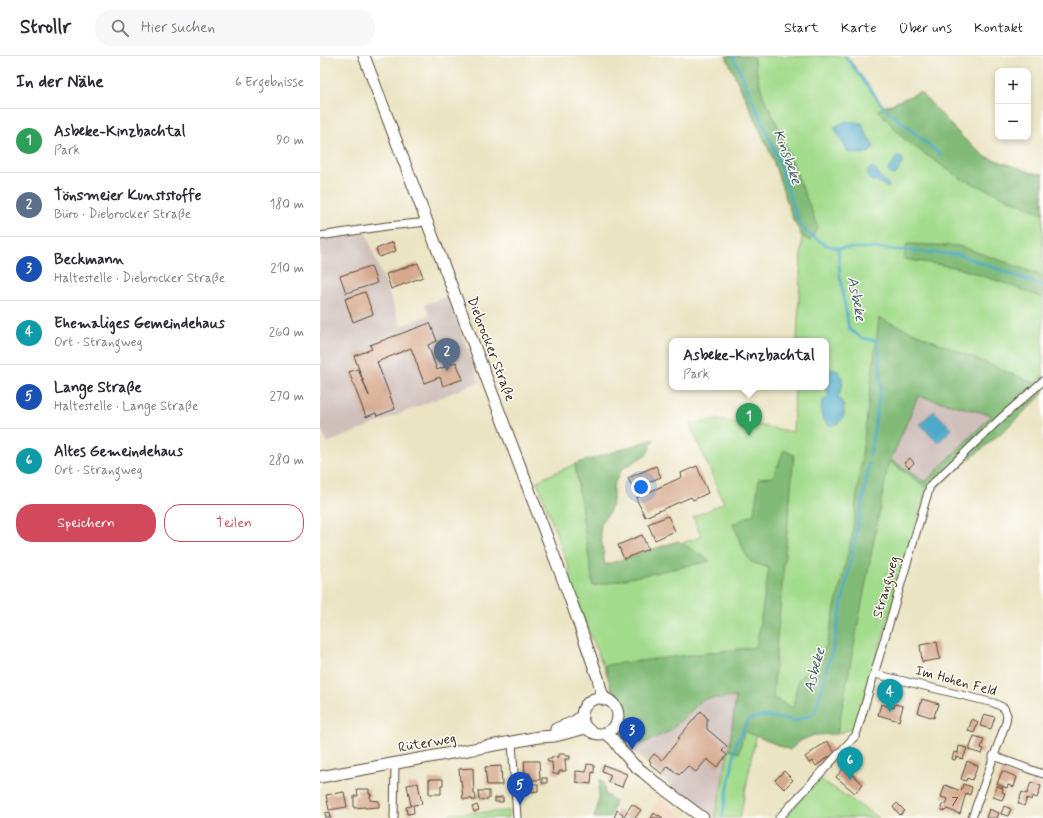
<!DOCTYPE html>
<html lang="de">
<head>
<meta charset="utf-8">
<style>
	body { margin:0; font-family:Mynerve,sans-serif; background:#f7f7f7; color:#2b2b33 }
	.controls { position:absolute; right:12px; top:12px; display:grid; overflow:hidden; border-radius:8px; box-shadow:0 2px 6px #0003 }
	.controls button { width:36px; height:36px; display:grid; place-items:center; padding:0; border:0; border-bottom:1px solid #e1e1e2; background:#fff; color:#2b2b33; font:20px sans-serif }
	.you { position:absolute; left:321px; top:431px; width:14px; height:14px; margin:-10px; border:3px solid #fff; border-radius:50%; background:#1a73e8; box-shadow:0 0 0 6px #1a73e833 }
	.badge { display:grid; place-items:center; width:26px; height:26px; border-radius:50%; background:#d1495b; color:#fff; font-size:13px; font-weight:700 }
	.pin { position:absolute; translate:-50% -33px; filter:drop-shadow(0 1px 2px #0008) }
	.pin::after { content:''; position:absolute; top:21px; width:14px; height:12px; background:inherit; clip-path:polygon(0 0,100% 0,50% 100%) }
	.popup { position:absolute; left:349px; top:282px; width:160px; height:52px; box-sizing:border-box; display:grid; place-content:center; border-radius:8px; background:#fff; filter:drop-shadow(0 1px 3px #0005); font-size:13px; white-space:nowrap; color:#7c7c81 }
	.popup b { font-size:15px; color:#2b2b33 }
	.popup::after { content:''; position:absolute; left:50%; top:100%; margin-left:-8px; border:8px solid transparent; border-top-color:#fff }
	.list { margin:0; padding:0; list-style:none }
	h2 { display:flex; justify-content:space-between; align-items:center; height:52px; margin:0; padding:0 16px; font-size:17px }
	h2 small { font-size:13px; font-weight:400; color:#7c7c81 }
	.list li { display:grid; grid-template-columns:26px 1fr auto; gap:12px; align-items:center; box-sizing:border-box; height:64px; padding:0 16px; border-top:1px solid #e1e1e2 }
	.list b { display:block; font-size:15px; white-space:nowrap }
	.list p { margin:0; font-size:13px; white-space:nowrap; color:#7c7c81 }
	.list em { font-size:13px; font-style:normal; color:#7c7c81 }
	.actions { display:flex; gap:8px; padding:12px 16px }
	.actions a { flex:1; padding:9px 0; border:1px solid #d1495b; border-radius:16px; text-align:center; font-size:14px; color:#d1495b }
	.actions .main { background:#d1495b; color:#fff }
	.icon { flex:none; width:22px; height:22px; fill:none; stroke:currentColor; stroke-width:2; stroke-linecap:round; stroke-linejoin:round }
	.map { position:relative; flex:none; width:723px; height:762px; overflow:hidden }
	header { display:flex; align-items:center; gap:24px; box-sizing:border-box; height:56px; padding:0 20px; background:#fff; border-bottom:1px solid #e1e1e2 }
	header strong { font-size:19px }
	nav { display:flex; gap:22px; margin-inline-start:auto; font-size:14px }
	.search { width:280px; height:36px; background:#f7f7f7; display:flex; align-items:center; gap:10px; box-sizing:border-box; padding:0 14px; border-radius:16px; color:#7c7c81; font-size:15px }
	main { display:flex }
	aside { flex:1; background:#fff }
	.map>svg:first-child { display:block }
	.built { fill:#f3d4bf }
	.industrial { fill:#cfc0bb }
	.green { fill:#a3db8c; stroke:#6f8255 }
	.forest { fill:#82bb78; stroke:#5e724b; fill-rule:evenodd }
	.water { fill:#4daacb; stroke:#446a74 }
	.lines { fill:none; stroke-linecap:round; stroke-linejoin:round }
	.stream { stroke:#4daacb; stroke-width:2.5 }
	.building { fill:#d6a88d }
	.street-casing { stroke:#554637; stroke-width:9 }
	.secondary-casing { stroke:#554637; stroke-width:13 }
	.street { stroke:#fff; stroke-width:7 }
	.secondary { stroke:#fff; stroke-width:11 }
	.labels { text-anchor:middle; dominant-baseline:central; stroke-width:3; stroke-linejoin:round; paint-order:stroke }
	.number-label { font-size:12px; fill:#624a3a }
	.street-label { font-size:14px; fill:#3b2a1e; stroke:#fdfcf7 }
	.water-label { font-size:15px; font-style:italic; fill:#425d63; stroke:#fdfcf7 }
</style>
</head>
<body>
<header>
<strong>Strollr</strong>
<div class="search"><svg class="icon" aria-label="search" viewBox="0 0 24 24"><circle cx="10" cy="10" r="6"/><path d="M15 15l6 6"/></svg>Hier suchen</div>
<nav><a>Start</a><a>Karte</a><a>Über uns</a><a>Kontakt</a></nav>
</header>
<main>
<aside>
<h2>In der Nähe<small>6 Ergebnisse</small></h2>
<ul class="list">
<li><span class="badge" style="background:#2e9e5b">1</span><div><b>Asbeke-Kinzbachtal</b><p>Park</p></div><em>90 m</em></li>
<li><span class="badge" style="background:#5c6f8a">2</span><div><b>Tönsmeier Kunststoffe</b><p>Büro · Diebrocker Straße</p></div><em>180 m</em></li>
<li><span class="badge" style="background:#1a4fb4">3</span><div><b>Beckmann</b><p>Haltestelle · Diebrocker Straße</p></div><em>210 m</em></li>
<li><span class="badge" style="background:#0f9aa8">4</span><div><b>Ehemaliges Gemeindehaus</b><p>Ort · Strangweg</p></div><em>260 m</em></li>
<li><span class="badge" style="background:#1a4fb4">5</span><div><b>Lange Straße</b><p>Haltestelle · Lange Straße</p></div><em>270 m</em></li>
<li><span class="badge" style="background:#0f9aa8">6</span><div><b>Altes Gemeindehaus</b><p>Ort · Strangweg</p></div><em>280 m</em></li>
</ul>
<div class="actions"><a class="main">Speichern</a><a>Teilen</a></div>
</aside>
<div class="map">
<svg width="723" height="762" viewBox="0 0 723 762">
	<rect width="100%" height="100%" fill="#fdfcf7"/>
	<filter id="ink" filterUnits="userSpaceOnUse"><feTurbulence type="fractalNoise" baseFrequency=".025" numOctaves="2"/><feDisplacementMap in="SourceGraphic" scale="8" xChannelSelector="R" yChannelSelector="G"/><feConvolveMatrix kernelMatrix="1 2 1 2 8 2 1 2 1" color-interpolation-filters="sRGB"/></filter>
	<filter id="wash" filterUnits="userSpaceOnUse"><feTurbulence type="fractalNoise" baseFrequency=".012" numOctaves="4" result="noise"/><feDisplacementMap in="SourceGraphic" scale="16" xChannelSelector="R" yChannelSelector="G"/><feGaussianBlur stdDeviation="0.9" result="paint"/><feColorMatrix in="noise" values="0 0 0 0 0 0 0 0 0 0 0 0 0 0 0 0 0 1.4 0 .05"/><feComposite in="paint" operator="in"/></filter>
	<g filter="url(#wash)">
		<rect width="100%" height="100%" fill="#ebe4c4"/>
		<!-- built -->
		<path class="built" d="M340,742L366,762H327Z"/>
		<!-- industrial -->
		<g class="industrial">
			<path d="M46,177L81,270L109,259L105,248L128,240L159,326L7,387L0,370V183Z"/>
			<path d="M598,340L673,359L605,426L571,404Z"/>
			<path d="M416,641L409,694L395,762H394L352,731L311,693L350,675L383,643Z"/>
		</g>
		<!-- green -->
		<g class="green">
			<path d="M406,0H527L564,51L600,36L644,83L666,101L713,117L723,118V320L715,327L597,338L569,405L607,431L536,671L517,678L528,619L477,678L470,694L436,680L420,762H395L409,694L416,641L375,642L309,672L247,522L252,520L217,425L255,408L271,515L381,481L373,461L404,447L370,368L396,364L438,369L473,376L475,331H506V285H477L482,180L473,163L451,98Z"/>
			<path d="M500,723L559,762H464Z"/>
			<path d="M189,755V762H130V758Z"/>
		</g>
		<!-- forest -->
		<g class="forest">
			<path d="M406,0H433L443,40L457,68L498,171L490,185L482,180L473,163L451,98Z"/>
			<path d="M600,36L644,83L666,101L713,117L723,118V158L640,122L586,85L558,54Z"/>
			<path d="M587,188L639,190L680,204L723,220V242L687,228L635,211L584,203Z"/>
			<path d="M559,262L714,327L723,320V338L689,370L616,432L610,434L569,405L517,678L494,679L480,685L470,694L424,675L419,697L409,694L416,641L383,643L350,675L311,693L306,686L300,673L303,659L298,647L293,639L285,609L436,591L449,512L431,506L425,497L413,468L434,458L439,422L453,421L464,394L474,399L457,585L453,642L473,652L478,624L494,607L506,590L532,480ZM598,340L672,359L605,426L571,404Z"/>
			<path d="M334,383L327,398L302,413L293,430V445L289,457L282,465L280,474L285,509L358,485L390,505L273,530L255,408Z"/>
			<path d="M280,723L284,726L285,738L295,745L290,762H274L278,748Z"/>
		</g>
		<!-- water -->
		<g class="water">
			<path d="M526,65L542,67L545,76L554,90L550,96L541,98L528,96L514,71Z"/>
			<path d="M577,100L581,101L583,105L577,117L573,119L570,118L568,114Z"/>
			<path d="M553,111C558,115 558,119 562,122C565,125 567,126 569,130L568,132L562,128L552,125L547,119L548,114Z"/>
			<path d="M510,313L518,315C525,325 523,330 518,341L524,349V360L519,367L510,370C500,362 500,358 502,345L509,340L505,331H506V317Z"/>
			<path d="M614,355L632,373L618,387L600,368Z"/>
		</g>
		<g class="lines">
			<!-- stream -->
			<g class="stream">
				<path d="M413,0L455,95L478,164L486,176L506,189L518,192H556L640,199L723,230"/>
				<path d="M525,0L558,44L567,54L621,99"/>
				<path d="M518,192L520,220L529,273L541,282L558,285L561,328L550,399"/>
				<path d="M402,762L417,685L429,663L444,660L476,665L495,657L514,587L543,443L549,407"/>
			</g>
		</g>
		<g id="blocks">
			<!-- building -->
			<g class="building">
				<path d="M73,186L76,195L59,201L56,193Z"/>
				<path d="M98,207L103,221L71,233L66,218Z"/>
				<path d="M51,210L57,227L26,237L20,220Z"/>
				<path d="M45,236L53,258L33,266L25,243Z"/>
				<path d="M110,267L117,285L108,289L117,314L136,306L143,323L123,330L120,321L104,327L91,292L57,306L75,353L57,360L56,357L46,361L29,316L38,313L49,340L34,300L52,293L50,289Z"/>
				<path d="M590,402L594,407L589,412L584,407Z"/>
				<path d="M336,410L341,421L313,433L308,422Z"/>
				<path d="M377,410L388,437L373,444L371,441L325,461L316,442L362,421L361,417Z"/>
				<path d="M348,460L355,475L335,484L328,468Z"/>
				<path d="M322,479L328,493L304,503L298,489Z"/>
				<path d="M617,586L620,603L602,606L600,589Z"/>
				<path d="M602,643L619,648L617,654H616L614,662L598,657Z"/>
				<path d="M561,648L574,652L575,648L583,650L579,665L558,659Z"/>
				<path d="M381,655L387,662V673L407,690L402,695L407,699L397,711L387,703L376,716L368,710L359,719L348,710L342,718L330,708L331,706L329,704L334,698L342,704L359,683L358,682Z"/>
				<path d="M664,658L675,661L671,673L660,670Z"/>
				<path d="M652,663L658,666L654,677L648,675Z"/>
				<path d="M654,680L664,683L661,692L664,693L662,698L649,694Z"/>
				<path d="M507,685L515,697L510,701L509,700L496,710L493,705L490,708L485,701Z"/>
				<path d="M639,690L647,692L643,703L636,701L635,704L632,703L634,696L638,697Z"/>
				<path d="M238,698H245V700H250V703H245L246,715H239V718H233L232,706H228L227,703H232V701H238Z"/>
				<path d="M204,705H219L220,724H210V717H205Z"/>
				<path d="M647,705L658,710L652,724L647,722L646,725L641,723Z"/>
				<path d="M267,708L274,709V717L272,716L271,728L256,726V715L266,716Z"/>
				<path d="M284,709L307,718L302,731L288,726L291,719L282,715Z"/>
				<path d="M181,710L182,729H167L165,711Z"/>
				<path d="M153,712L154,738H155L156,744H152V743H143L141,724L140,725L139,713Z"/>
				<path d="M524,712L532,720L533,719L543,728L535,737L516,721Z"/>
				<path d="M464,715L473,724L464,733L455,724Z"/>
				<path d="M682,715L697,721L694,731L688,729L687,732L677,728Z"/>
				<rect x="222" y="722" width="5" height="5"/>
				<path d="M109,723H123V729H121V738H109Z"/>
				<path d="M711,726L721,730L717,742L712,740L711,744L707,742L704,750L698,747L702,736L707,738Z"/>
				<path d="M98,727L102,748L93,749L94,757L87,758L86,751L91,750L87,729Z"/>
				<path d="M211,728H218V735L211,736Z"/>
				<path d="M643,728L652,731L650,739L646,737L640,758L627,753L625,755L622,754L621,751L622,749L624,748H626L628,743L621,741L625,729L641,735Z"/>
				<path d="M676,730L683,732L682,736L685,737L682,744L673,741Z"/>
				<path d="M37,733H49V738H51V740H50V744L59,745V751L45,752V751L34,752V740H38Z"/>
				<path d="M158,735H169V743L159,744Z"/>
				<path d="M24,736L27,751L9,754L6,739Z"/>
				<path d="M183,741V746H175V742Z"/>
				<path d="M577,747L585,755L580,759L573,751Z"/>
				<path d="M312,748L321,754L315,762H308L304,760Z"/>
				<path d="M157,749L159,754L154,756L152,751Z"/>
				<path d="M684,750L691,753L688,760L681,758Z"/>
				<path d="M669,753L679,757L677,762H666Z"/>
				<path d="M297,754L303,758L302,762H294Z"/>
				<path d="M10,756L11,762H6L5,757Z"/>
				<path d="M334,757L338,760L339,759L343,762H331Z"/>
			</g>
		</g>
	</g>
	<g filter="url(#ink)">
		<use href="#blocks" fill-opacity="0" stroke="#554637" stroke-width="1"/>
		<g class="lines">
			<defs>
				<g id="street">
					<path d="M0,180L67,170L99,167L107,164"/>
					<path d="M555,618L674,647L684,652L687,659L686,666L652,762"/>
					<path d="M192,686L197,762"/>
					<path d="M673,700L723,718"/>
					<path d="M74,762L75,708"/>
					<path d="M459,762L536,679L610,430L681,362L723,325"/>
				</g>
				<g id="secondary">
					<path d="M44,0L250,542L278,622L281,635L285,644"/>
					<circle cx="280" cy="660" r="18"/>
					<path d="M236,673L254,666L262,660"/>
					<path d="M286,677L294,684L301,694L314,709L323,716L336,727L383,762"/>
					<path d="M0,721L219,681L235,680L266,672"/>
				</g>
			</defs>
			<!-- street casing -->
			<use href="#street" class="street-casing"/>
			<!-- secondary casing -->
			<use href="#secondary" class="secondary-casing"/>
			<!-- street -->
			<use href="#street" class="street"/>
			<!-- secondary -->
			<use href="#secondary" class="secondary"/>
		</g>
	</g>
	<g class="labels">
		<!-- number labels -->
		<g class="number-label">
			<text x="635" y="746">7</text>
		</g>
		<!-- street labels -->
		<g class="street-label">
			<text transform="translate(171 293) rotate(69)">Diebrocker Straße</text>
			<text transform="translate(566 531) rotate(-74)">Strangweg</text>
			<text transform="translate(636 625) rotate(15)">Im Hohen Feld</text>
			<text transform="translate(107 687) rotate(-10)">Rüterweg</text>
		</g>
		<!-- water labels -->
		<g class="water-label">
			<text transform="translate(467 101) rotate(70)">Kinsbeke</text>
			<text transform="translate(536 243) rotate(79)">Asbeke</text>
			<text transform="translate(495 614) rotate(-75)">Asbeke</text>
		</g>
	</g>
</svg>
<div class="controls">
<button>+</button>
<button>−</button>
</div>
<div class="you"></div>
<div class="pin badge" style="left:429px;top:380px;background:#2e9e5b">1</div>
<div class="popup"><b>Asbeke-Kinzbachtal</b>Park</div>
<div class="pin badge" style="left:127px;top:315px;background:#5c6f8a">2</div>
<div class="pin badge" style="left:312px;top:694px;background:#1a4fb4">3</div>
<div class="pin badge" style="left:570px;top:656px;background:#0f9aa8">4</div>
<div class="pin badge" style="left:200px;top:749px;background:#1a4fb4">5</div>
<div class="pin badge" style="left:530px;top:724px;background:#0f9aa8">6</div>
</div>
</main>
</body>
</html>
